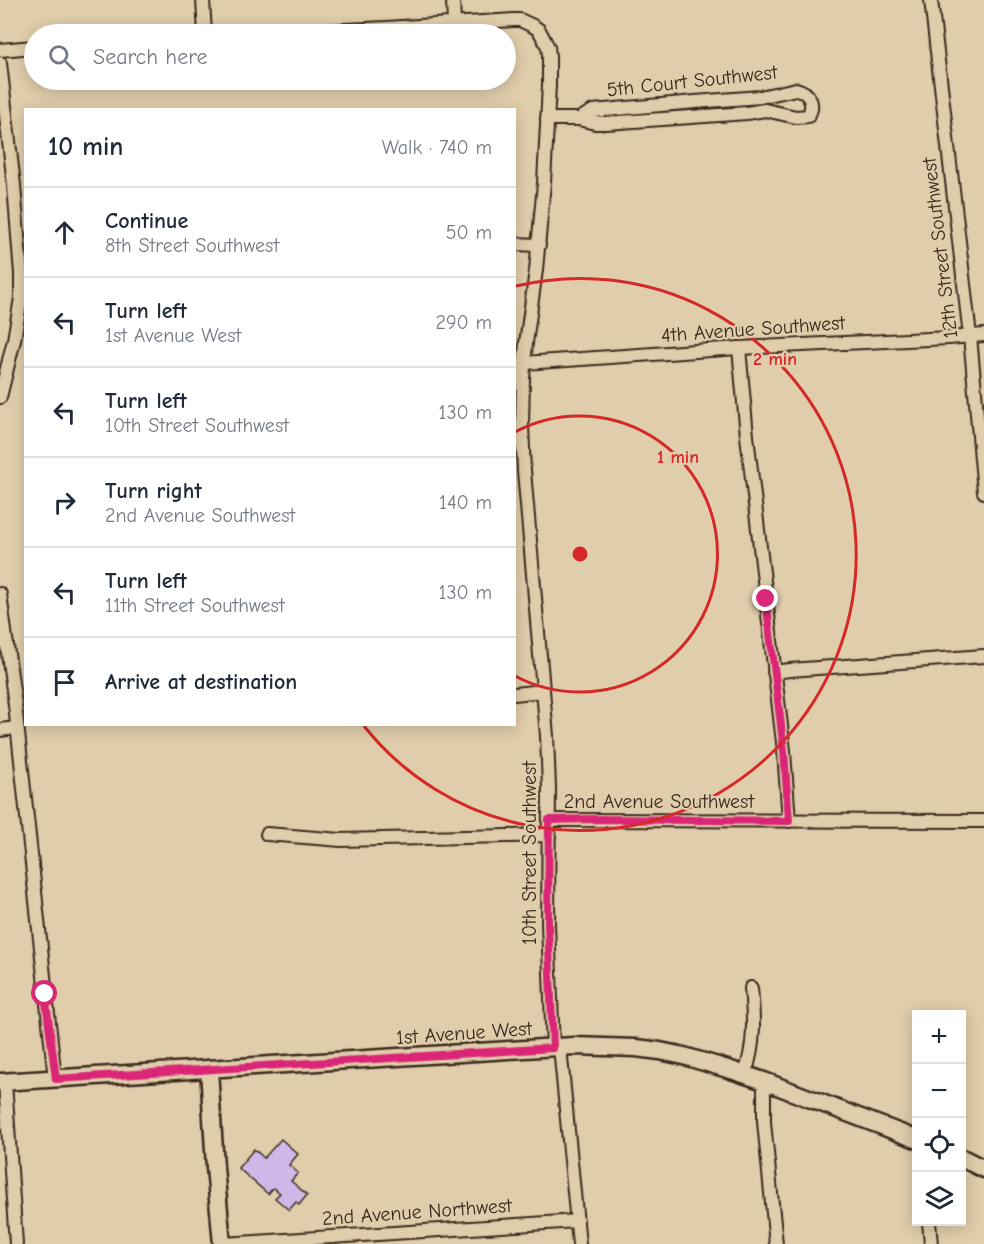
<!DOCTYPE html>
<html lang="en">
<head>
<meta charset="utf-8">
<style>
	body { margin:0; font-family:"Comic Neue",sans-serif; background:#f2f2f3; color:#1f2937 }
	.controls { position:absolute; right:18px; bottom:18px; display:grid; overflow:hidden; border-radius:0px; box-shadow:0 3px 15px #0003 }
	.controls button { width:54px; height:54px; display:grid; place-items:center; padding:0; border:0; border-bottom:2px solid #e0e1e3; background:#fff; color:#1f2937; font:30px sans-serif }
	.stop { position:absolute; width:18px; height:18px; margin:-14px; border:4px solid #db2777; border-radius:50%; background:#fff }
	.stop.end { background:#db2777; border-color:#fff; box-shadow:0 2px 6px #0008 }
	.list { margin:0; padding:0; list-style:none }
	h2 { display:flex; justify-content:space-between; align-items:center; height:78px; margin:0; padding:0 24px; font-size:26px }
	h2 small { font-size:20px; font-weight:400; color:#747a83 }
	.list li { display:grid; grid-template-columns:39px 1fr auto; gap:18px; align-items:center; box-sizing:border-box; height:90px; padding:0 24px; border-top:2px solid #e0e1e3 }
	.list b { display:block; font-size:22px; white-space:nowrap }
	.list p { margin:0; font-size:20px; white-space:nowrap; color:#747a83 }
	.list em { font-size:20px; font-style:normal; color:#747a83 }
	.icon { flex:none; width:33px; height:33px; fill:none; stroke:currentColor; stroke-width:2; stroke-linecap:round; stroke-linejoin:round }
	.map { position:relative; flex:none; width:984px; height:1244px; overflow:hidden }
	.search { position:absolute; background:#fff; box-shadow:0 3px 15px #0003; left:24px; top:24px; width:492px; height:66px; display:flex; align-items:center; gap:15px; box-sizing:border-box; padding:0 21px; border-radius:33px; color:#747a83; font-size:22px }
	.panel { position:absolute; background:#fff; box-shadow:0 3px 15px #0003; left:24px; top:108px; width:492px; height:618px; border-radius:0px }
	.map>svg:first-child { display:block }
	.building { fill:#cdb8e8; stroke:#3b2a1e; stroke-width:1.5 }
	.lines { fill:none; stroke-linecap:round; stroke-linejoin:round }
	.minor-casing { stroke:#3b2a1e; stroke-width:16 }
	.tertiary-casing { stroke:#3b2a1e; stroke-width:21 }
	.minor { stroke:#e0cdab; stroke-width:12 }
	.tertiary { stroke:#e0cdab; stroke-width:16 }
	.route { stroke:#db2777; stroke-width:8 }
	.ring { fill:none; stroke:#d62828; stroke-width:3 }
	.labels { text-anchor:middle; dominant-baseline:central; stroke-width:4.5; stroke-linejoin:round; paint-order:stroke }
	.street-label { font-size:20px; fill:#3b2a1e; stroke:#e0cdab }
	.centre { fill:#d62828; stroke:#e0cdab; stroke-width:3 }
	.ring-label { font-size:18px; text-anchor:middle; font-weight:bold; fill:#d62828; stroke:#e0cdab; stroke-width:4.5; stroke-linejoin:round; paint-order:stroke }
</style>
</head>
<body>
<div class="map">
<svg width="984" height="1244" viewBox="0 0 984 1244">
	<rect width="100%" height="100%" fill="#e0cdab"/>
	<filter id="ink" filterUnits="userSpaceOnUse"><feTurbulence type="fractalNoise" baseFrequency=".0167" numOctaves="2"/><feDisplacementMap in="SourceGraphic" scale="12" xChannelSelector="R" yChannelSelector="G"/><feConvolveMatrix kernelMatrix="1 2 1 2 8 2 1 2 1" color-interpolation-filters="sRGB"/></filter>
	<g filter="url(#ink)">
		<!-- building -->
		<path class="building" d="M281,1139L298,1154L289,1165L298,1173L291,1181L307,1195L299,1205L296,1202L289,1210L275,1198L280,1193L273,1188L268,1194L238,1168L254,1149L264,1158Z"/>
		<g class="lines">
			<defs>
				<g id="minor">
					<path d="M203,0L205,34"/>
					<path d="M453,0L454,24"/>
					<path d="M931,0L970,336L984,492"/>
					<path d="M262,34L386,28L514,20H520L533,26L539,30L548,47L549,55V85L544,183L536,270L526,343L523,378L522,425L524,471L547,736L549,787L548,924L553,1048"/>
					<path d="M0,50L34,47"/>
					<path d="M0,63L14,185L21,274V298L14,340L0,397"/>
					<path d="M796,89C810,92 815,105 808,116L796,117L765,110L747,113L606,123H595L579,119L593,111L695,102L760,97Z"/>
					<path d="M547,119H579"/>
					<path d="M514,244L539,245"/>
					<path d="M739,348L747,436L784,751L789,821"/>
					<path d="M524,363L739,348L949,338L984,335"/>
					<path d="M0,594L15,705L55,1079"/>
					<path d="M774,672L790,670L984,656"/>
					<path d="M514,694L543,691"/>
					<path d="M0,730L16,728"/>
					<path d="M549,820L984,821"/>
					<path d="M267,834L341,840L549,835"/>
					<path d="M560,1047L579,1244"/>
					<path d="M745,1074C755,1044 754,1020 751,988"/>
					<path d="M764,1081V1122L776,1244"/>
					<path d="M5,1082L16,1244"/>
					<path d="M929,1222L931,1244"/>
					<path d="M223,1244L577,1221"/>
				</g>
				<g id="tertiary">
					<path d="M209,1069L215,1167L222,1244"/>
					<path d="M0,1082L574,1046L636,1048L660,1051L684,1056L731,1070L764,1081L916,1139"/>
					<path d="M962,1158L984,1169"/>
				</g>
			</defs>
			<!-- minor casing -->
			<use href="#minor" class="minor-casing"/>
			<!-- tertiary casing -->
			<use href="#tertiary" class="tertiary-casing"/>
			<!-- minor -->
			<use href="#minor" class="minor"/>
			<!-- tertiary -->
			<use href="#tertiary" class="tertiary"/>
		</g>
	</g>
	<g class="lines" filter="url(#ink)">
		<!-- route -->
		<path class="route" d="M45,994L56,1079L553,1048L548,924L549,820L591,819L789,821L784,751L766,599"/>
	</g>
	<!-- distance rings -->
	<g class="ring">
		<path d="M515 432A138 138 0 1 1 515 676"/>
		<path d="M516 286A276 276 0 1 1 364 726"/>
	</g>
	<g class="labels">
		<!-- street labels -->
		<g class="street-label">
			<text transform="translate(692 81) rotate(-6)">5th Court Southwest</text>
			<text transform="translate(940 248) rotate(-97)">12th Street Southwest</text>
			<text transform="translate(753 329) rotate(-4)">4th Avenue Southwest</text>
			<text x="659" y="801">2nd Avenue Southwest</text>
			<text transform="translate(529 853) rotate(-90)">10th Street Southwest</text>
			<text transform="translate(464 1033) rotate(-4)">1st Avenue West</text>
			<text transform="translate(417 1212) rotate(-4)">2nd Avenue Northwest</text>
		</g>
	</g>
	<circle cx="580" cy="554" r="9" class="centre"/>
	<g class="ring-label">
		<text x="775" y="365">2 min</text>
		<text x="678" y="463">1 min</text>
	</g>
</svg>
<div class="controls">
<button>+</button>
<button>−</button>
<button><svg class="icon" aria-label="locate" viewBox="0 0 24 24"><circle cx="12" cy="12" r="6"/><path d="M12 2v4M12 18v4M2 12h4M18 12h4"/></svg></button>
<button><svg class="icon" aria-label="layers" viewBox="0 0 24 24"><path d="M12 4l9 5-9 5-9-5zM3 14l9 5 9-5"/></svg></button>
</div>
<div class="stop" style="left:45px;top:994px"></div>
<div class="stop end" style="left:766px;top:599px"></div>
<div class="search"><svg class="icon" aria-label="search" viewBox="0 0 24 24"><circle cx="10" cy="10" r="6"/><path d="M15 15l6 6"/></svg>Search here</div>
<section class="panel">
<h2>10 min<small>Walk · 740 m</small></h2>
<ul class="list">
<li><svg class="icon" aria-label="ahead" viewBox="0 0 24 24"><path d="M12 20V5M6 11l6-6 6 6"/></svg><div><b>Continue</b><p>8th Street Southwest</p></div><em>50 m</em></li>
<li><svg class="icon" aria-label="left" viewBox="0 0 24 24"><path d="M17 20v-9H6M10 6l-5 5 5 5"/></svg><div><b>Turn left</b><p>1st Avenue West</p></div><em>290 m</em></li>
<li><svg class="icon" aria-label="left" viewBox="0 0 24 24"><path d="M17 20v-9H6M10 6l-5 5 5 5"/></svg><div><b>Turn left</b><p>10th Street Southwest</p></div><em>130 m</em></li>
<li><svg class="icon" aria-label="right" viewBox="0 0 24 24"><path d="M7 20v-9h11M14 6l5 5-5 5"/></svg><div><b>Turn right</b><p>2nd Avenue Southwest</p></div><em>140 m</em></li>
<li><svg class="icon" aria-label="left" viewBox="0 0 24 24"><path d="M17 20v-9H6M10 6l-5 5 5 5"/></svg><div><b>Turn left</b><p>11th Street Southwest</p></div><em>130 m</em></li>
<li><svg class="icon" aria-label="arrive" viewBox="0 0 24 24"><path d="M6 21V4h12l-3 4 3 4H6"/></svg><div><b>Arrive at destination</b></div></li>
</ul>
</section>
</div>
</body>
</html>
